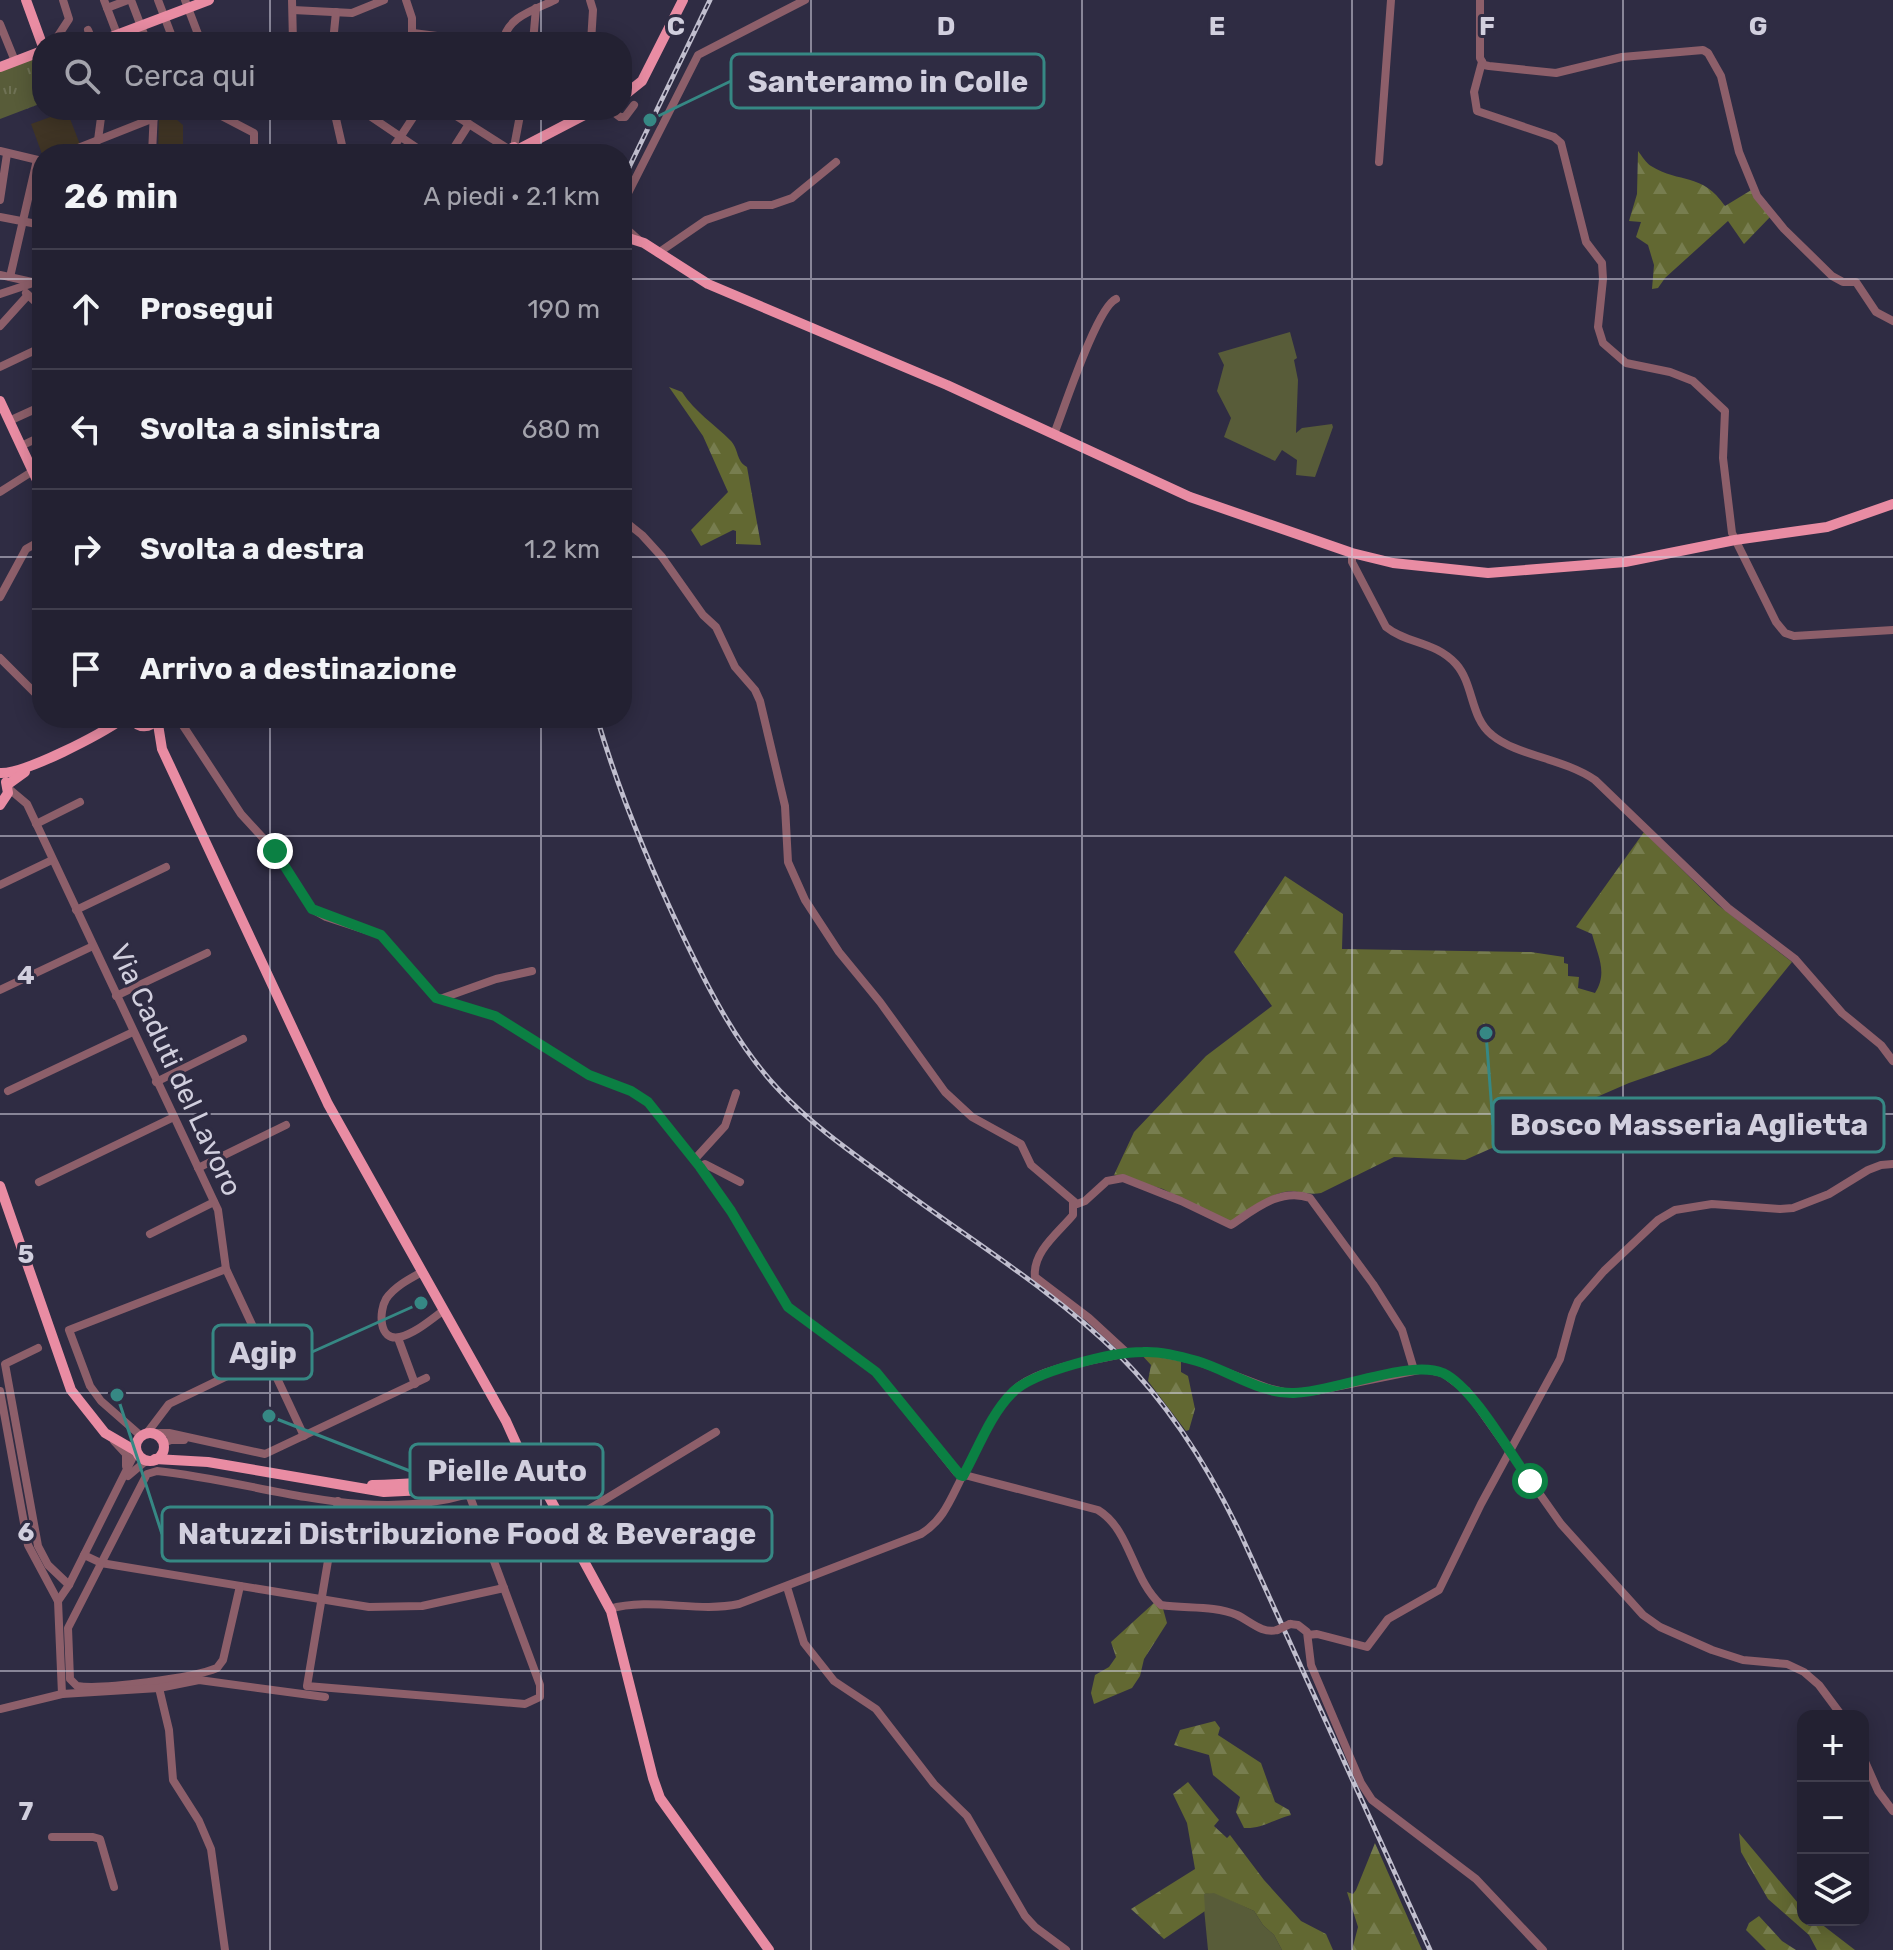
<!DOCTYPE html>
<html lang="it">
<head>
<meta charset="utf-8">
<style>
	body { margin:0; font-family:Rubik,sans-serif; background:#2f2e3e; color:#f1f3f6 }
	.controls { position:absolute; right:24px; bottom:24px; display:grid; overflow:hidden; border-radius:16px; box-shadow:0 4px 20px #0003 }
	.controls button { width:72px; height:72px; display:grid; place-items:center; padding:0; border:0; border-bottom:2px solid #403e4d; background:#232132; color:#f1f3f6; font:40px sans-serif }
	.stop { position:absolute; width:24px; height:24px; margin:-18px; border:6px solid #0b8043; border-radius:50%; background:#fff }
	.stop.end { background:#0b8043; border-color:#fff; box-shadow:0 2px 8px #0008 }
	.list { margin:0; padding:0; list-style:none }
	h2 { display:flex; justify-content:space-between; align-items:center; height:104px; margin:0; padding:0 32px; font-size:34px }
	h2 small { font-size:26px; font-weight:400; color:#a3a3ac }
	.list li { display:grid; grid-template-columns:52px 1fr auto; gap:24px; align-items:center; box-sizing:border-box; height:120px; padding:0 32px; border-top:2px solid #403e4d }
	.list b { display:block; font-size:30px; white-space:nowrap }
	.list em { font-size:26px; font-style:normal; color:#a3a3ac }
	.icon { flex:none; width:44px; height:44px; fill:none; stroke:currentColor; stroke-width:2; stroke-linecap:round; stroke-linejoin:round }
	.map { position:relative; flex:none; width:1893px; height:1950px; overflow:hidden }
	.search { position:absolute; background:#232132; box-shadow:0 4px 20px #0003; left:32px; top:32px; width:600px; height:88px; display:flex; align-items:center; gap:20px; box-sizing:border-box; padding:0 28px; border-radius:32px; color:#a3a3ac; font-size:30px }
	.panel { position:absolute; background:#232132; box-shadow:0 4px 20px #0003; left:32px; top:144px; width:600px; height:584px; border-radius:32px }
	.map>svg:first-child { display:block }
	.education { fill:#403525 }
	.green { fill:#585c39 }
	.forest { fill:url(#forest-firs) }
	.park { fill:url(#park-tufts) }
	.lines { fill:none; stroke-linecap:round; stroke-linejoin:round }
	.minor { stroke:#8d5f6a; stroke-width:8 }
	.major { stroke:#e98ca3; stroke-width:10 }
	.rail-casing { stroke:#c0bece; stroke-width:5 }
	.rail { stroke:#2f2c43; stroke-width:2; stroke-dasharray:6; stroke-linecap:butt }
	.minor-bridge { stroke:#8d5f6a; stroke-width:8 }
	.route { stroke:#0b8043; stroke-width:10 }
	.grid { fill:none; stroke:#d1cfde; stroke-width:2; stroke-opacity:0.55 }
	.labels { text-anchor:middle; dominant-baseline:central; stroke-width:6; stroke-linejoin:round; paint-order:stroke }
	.street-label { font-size:28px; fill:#d1cfde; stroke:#2f2c43 }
	.grid-label { font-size:26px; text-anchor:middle; font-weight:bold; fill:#d1cfde; stroke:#2f2c43; stroke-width:6; stroke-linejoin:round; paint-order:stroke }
	.leader { fill:none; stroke:#368884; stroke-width:3 }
	.callout-dot { fill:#368884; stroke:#2f2c43; stroke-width:3 }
	.callout { fill:#2f2c43; stroke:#368884; stroke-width:3 }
	.callout-label { font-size:30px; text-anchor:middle; font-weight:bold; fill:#d1cfde }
</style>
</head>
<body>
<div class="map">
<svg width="1893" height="1950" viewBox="0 0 1893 1950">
	<defs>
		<pattern id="forest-firs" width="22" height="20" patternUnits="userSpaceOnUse" patternTransform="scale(2)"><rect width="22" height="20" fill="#626832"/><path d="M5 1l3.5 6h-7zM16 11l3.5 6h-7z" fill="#777d4f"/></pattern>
		<pattern id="park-tufts" width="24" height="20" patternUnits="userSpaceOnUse" patternTransform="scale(2)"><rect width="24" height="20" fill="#585c39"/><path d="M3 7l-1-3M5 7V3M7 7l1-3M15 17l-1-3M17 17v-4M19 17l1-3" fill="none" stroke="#6f7255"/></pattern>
	</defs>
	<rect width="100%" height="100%" fill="#2f2c43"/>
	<!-- education -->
	<g class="education">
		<path d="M67,111L81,147L61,154H42L31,124Z"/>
		<path d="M159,113H169L183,125V154H158Z"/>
	</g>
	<!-- green -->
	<g class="green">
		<path d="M1290,332L1297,358L1294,360L1298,380L1296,433L1302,428L1332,424L1333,427L1315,477L1296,475L1297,460L1282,450L1275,461L1224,437L1231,418L1217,391L1224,365L1218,353Z"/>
		<path d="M1214,1892L1254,1911L1263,1925L1274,1935L1282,1950H1208L1203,1898L1204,1894Z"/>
	</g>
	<!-- forest -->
	<g class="forest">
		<path d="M1638,151C1642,156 1646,163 1651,166C1680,184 1702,172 1725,206L1753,189L1771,216L1744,244L1728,221L1665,278L1658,288L1652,289L1654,265L1648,245L1636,237L1641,222L1629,221L1637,194Z"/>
		<path d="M669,387L682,392C695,412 714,424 731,441C739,450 736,461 747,467L761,545L736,544V531L733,530L701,546L691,530L728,492L703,436Z"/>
		<path d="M1644,832L1718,905L1792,962L1727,1042L1710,1055L1629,1083L1576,1106L1564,1116L1465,1160L1394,1157L1321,1193C1308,1196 1297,1189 1284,1192C1265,1196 1245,1214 1229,1224L1163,1189L1114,1175L1134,1132L1206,1056L1272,1006L1234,952L1285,876L1343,914L1342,949L1531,952L1564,957V963L1568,964V976L1579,977L1578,988L1595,993C1608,973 1598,956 1592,934L1576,927Z"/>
		<path d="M1140,1353L1181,1360V1372L1188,1376L1195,1409L1189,1430L1186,1431L1148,1381L1151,1365Z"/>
		<path d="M1155,1602L1162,1605L1167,1623L1144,1659L1140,1676L1132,1688L1094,1704L1091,1693L1095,1675L1109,1667L1116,1657L1111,1642Z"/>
		<path d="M1215,1721L1220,1728L1218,1735L1261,1763L1275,1802L1289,1810L1291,1815C1272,1820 1262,1829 1244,1828L1236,1812L1240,1797L1213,1775L1209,1755L1174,1745L1180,1730Z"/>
		<path d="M1188,1782L1219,1820L1214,1826L1227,1838L1230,1835L1264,1880L1301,1921L1326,1934L1333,1950H1282L1274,1935L1263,1925L1254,1911L1214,1893L1204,1894L1205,1911L1164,1939L1131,1909L1195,1869L1187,1823L1173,1794Z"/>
		<path d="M1739,1833L1803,1909V1920H1816L1855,1950H1817L1809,1935L1768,1899L1741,1852Z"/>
		<path d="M1375,1843L1422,1950H1352L1358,1927L1347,1892L1353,1894L1356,1890Z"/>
		<path d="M1759,1916L1782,1941L1796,1950H1766L1746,1930L1749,1923Z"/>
	</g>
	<!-- park -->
	<path class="park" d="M42,54V103L0,119V71Z"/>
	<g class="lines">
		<!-- minor -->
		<g class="minor">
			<path d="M104,0L120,42"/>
			<path d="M131,0L147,42"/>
			<path d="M158,0L174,42"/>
			<path d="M185,0L201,42"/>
			<path d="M292,0L293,42"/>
			<path d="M406,0L412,18V42"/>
			<path d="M590,0L593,10L591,42"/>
			<path d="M1480,0V58L1484,65L1489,66L1556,73L1622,57L1703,50L1708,53L1721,76L1739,152L1757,196L1784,229L1832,276L1843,282H1856L1876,312L1893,321"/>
			<path d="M107,8L128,0"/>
			<path d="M293,10L352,13L384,0"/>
			<path d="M0,24L15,61"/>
			<path d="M88,30L93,42"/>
			<path d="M413,33L485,42"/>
			<path d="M533,39L547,42"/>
			<path d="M54,42L69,19L63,0"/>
			<path d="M333,42L336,12"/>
			<path d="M503,42C507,16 535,10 555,0"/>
			<path d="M533,42L536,8"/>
			<path d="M1482,62L1474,92L1477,111L1554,137L1561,143L1586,242L1602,263L1603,279L1598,327L1603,343L1626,363L1670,372L1693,381L1725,411L1723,458L1732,533L1776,622L1785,633L1794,636L1893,630"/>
			<path d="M210,110L254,133V154"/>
			<path d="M334,110L344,154"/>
			<path d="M361,110L426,154"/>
			<path d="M447,110L510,150"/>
			<path d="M611,110L620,117H625L634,105"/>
			<path d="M98,140L102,110"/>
			<path d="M514,147L521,110"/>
			<path d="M0,151L42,161"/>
			<path d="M63,154L154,118"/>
			<path d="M152,154L154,110"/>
			<path d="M389,154L418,110"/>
			<path d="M450,154L469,124"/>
			<path d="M1379,162L1391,0"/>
			<path d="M0,200L7,154"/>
			<path d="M622,205L698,55L805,0"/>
			<path d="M0,217L42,225"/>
			<path d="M622,225L640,241"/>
			<path d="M658,253L706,220L750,205H772L792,198L836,162"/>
			<path d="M0,275L32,282"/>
			<path d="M10,277L37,160"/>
			<path d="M26,293L41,307L42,315"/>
			<path d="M0,294L42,280"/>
			<path d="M0,326L28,295"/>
			<path d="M0,367L42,347"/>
			<path d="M9,421L42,406"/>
			<path d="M1054,434C1064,409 1097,307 1116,299"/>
			<path d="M21,446L42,436"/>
			<path d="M0,492L33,471"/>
			<path d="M622,519L642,535L662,557L703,615L716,627L735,667L755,690L760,701L785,806L788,862L805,900L839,952L880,1002L945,1092L972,1117L1021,1144L1031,1165L1077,1204L1085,1201L1107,1181L1123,1178L1181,1201L1231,1225C1254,1210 1280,1187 1310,1198L1373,1284L1402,1330L1414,1370"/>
			<path d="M1352,553V562L1386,627C1407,644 1435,641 1456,664C1474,684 1470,718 1492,735C1517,756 1563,758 1595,780L1728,908L1795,959L1842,1013L1881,1045L1893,1061"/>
			<path d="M0,597L26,549L42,540"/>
			<path d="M0,658L42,700"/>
			<path d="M178,718L241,814L275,851L312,909L326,917L381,935L436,998L495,1016L589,1075L631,1091L648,1102L700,1167L731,1211L788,1307L876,1372L957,1473L1098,1510C1131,1530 1132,1579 1161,1605C1186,1609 1213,1605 1237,1615C1250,1621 1262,1634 1277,1630"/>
			<path d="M8,788L27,804L218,1210L226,1269L304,1436"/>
			<path d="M36,824L80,802"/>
			<path d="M0,885L52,860"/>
			<path d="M76,910L166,867"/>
			<path d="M0,990L93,946"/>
			<path d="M116,996L207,953"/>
			<path d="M440,999L496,979L532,971"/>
			<path d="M156,1082L243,1039"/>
			<path d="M8,1091L133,1032"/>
			<path d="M694,1160L725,1126L736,1093"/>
			<path d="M700,1167L705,1164L740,1182"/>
			<path d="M198,1168L286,1125"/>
			<path d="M39,1182L174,1117"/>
			<path d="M1073,1203V1215C1059,1232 1032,1252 1035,1277L1089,1318L1127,1353"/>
			<path d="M150,1234L214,1202"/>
			<path d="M422,1272C409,1279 394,1287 386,1299C379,1311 378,1342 400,1337C416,1333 430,1320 443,1311"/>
			<path d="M398,1338L415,1384"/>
			<path d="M38,1348L5,1364L38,1546L48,1565L69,1585"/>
			<path d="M0,1391L28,1545L58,1601L62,1694"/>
			<path d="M147,1433L169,1404L267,1357"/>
			<path d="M153,1433H169L265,1454L426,1378"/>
			<path d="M141,1436L101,1401L90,1386L69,1330L226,1269"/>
			<path d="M114,1441L126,1454V1466"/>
			<path d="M163,1443L171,1440H184"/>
			<path d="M128,1476L147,1460"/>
			<path d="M563,1525L716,1432"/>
			<path d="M84,1555L101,1563L369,1607L422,1606L504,1588"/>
			<path d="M240,1586L223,1660L217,1668C193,1678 102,1690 77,1686L70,1679L68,1628L147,1474L157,1471C262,1482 364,1525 469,1494L540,1685V1697L525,1704L307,1686L338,1501"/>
			<path d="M787,1587L804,1643L834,1681L876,1709L934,1784L967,1816L1025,1916L1035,1927L1066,1950"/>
			<path d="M58,1601L69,1585L136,1451"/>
			<path d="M609,1609C652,1597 697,1613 739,1604L921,1534C944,1520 951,1498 963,1475C978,1448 995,1405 1019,1386C1046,1366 1098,1360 1131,1352L1158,1353L1194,1360L1268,1388L1288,1393L1315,1391L1424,1369L1443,1373L1467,1391L1561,1524L1643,1615L1660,1627L1712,1650L1743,1660L1787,1664L1804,1672L1819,1685L1842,1716"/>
			<path d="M1290,1624L1298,1625L1307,1632L1311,1665L1361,1783L1372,1800L1476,1879L1543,1950"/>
			<path d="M1308,1635L1317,1634L1367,1647L1388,1619L1439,1590L1481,1504L1560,1359L1572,1315L1578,1301L1604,1271L1658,1220L1675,1210L1712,1204L1780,1209L1793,1208L1829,1194L1868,1170L1881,1165L1893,1164"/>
			<path d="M159,1688L169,1730L173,1780L199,1821L211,1849L225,1950"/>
			<path d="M0,1709L62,1694L159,1688L199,1680L325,1697"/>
			<path d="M1863,1757L1878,1791L1893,1811"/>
			<path d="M52,1837H93L100,1839L114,1887"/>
		</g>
		<!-- major -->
		<g class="major">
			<path d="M26,0L42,44"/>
			<path d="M98,42L209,0"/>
			<path d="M0,67L42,51"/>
			<path d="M622,97L642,81L683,0"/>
			<path d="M519,149L594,110"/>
			<path d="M510,154V149L514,147L520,152"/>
			<path d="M622,236L644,243L708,284L947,385L1190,497L1352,553L1393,563L1488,573L1625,562L1735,540L1827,527L1893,504"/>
			<path d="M0,401L42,491"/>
			<path d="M132,718C138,729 150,729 157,718"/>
			<path d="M157,718L162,749L328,1104L506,1421L520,1452"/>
			<path d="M0,773C26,774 101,734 124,718"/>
			<path d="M7,785L25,772"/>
			<path d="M0,805L8,793L6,782"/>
			<path d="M0,1186L71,1390L105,1433L136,1451"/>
			<circle cx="150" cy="1447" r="14"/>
			<circle cx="513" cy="1461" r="11"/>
			<path d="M155,1459L208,1462L384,1492L445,1489L510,1472"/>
			<path d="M524,1459L548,1495L611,1611L653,1778L660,1798L769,1950"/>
			<path d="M372,1485C414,1484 468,1483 503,1456"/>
		</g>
		<defs>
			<g id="rail">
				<path d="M622,182L710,0"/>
				<path d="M597,718C619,793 650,867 684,938C710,992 738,1047 780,1091C816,1129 860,1158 903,1190C975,1243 1055,1292 1119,1355C1171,1407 1209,1468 1241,1535L1430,1950"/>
			</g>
		</defs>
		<!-- rail casing -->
		<use href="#rail" class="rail-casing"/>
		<!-- rail -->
		<use href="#rail" class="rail"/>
		<!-- minor-bridge -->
		<path class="minor-bridge" d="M1277,1630L1290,1624"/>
	</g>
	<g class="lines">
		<!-- route -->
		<path class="route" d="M275,851L312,909L381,935L436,998L495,1016L589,1075L631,1091L648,1102L700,1167L731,1211L788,1307L876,1372L960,1475L963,1476C978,1449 990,1415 1012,1393C1033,1371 1113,1352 1143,1352C1161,1351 1180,1356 1197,1361C1228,1370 1260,1394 1294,1393C1334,1392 1409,1359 1443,1373C1473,1387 1509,1452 1530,1481"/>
	</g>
	<!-- grid -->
	<path class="grid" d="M270,0V42M541,0V42M811,0V1950M1082,0V1950M1352,0V1950M1623,0V1950M270,110V154M541,110V154M0,279H42M622,279H1893M0,557H42M622,557H1893M270,718V1950M541,718V1950M0,836H1893M0,1114H1893M0,1393H1893M0,1671H1893"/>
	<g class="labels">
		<!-- street labels -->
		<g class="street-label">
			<text transform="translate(176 1070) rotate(65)">Via Caduti del Lavoro</text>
		</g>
	</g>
	<g class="grid-label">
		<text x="676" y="35">C</text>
		<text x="946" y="35">D</text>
		<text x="1217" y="35">E</text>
		<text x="1487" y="35">F</text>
		<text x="1758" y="35">G</text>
		<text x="26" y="984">4</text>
		<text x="26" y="1263">5</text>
		<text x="26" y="1541">6</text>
		<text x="26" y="1820">7</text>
	</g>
	<!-- callouts -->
	<path class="leader" d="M650 120L731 81M1486 1033L1493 1125M421 1303L312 1352M269 1416L410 1471M117 1395L162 1534"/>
	<g class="callout-dot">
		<circle cx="650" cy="120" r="8"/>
		<circle cx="1486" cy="1033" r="8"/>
		<circle cx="421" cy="1303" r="8"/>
		<circle cx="269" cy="1416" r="8"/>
		<circle cx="117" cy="1395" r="8"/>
	</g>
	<g class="callout">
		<rect x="731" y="54" width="313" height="54" rx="8"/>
		<rect x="1493" y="1098" width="391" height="54" rx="8"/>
		<rect x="213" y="1325" width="99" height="54" rx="8"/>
		<rect x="410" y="1444" width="193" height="54" rx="8"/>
		<rect x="162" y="1507" width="610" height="54" rx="8"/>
	</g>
	<g class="callout-label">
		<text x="888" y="92">Santeramo in Colle</text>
		<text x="1689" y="1135">Bosco Masseria Aglietta</text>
		<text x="263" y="1363">Agip</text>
		<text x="507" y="1481">Pielle Auto</text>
		<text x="467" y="1544">Natuzzi Distribuzione Food &amp; Beverage</text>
	</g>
</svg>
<div class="controls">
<button>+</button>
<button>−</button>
<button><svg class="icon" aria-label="layers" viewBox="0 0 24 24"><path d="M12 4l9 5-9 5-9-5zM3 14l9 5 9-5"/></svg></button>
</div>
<div class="stop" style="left:1530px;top:1481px"></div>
<div class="stop end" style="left:275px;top:851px"></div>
<div class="search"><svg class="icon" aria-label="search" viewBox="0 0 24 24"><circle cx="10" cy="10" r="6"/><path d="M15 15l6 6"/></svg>Cerca qui</div>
<section class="panel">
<h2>26 min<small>A piedi · 2.1 km</small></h2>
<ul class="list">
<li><svg class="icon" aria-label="ahead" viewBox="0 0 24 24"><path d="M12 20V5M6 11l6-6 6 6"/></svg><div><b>Prosegui</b></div><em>190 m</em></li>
<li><svg class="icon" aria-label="left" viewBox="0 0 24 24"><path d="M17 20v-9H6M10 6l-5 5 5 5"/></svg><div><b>Svolta a sinistra</b></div><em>680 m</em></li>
<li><svg class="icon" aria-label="right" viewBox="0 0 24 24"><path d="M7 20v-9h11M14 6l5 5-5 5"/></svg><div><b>Svolta a destra</b></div><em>1.2 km</em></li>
<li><svg class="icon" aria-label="arrive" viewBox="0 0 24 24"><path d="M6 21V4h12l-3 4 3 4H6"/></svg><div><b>Arrivo a destinazione</b></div></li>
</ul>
</section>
</div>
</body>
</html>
